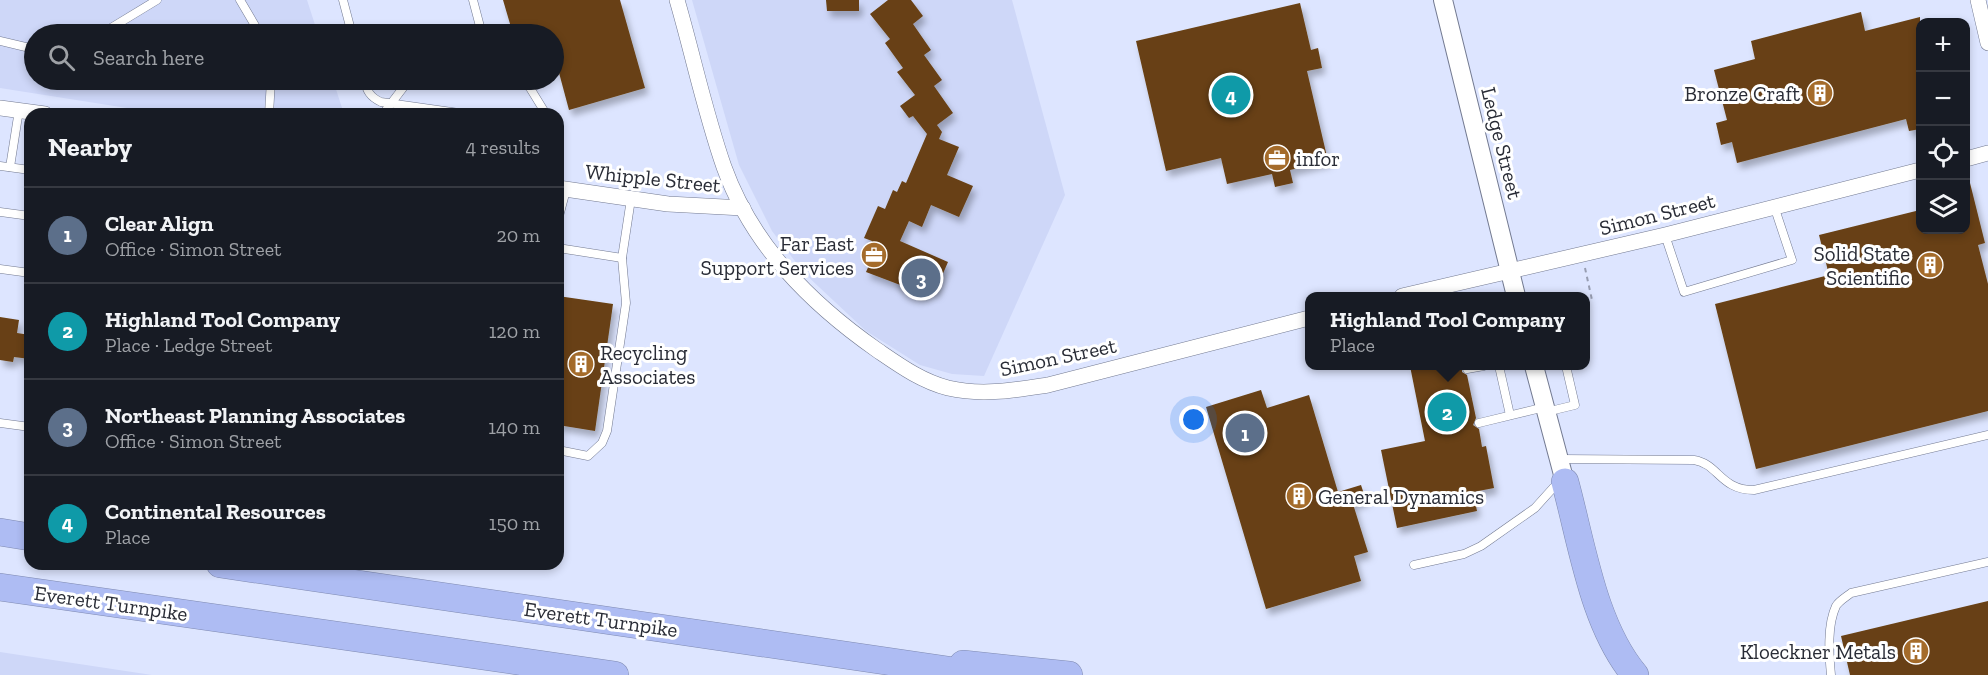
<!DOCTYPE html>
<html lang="en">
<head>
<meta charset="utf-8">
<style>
	body { margin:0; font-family:"Zilla Slab",serif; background:#20242c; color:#f1f3f6 }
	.controls { position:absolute; right:18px; top:18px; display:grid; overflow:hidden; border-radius:12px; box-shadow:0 3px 9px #0003 }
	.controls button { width:54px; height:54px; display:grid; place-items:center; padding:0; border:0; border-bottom:2px solid #363941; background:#171b24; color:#f1f3f6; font:30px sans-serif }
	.you { position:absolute; left:1194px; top:420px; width:21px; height:21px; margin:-15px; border:4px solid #fff; border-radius:50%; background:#1a73e8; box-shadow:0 0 0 9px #1a73e833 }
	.badge { display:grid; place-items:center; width:39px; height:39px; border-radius:50%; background:#0f766e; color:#fff; font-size:20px; font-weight:700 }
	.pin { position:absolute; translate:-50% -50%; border:3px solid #fff; box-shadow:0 2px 6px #0006 }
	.popup { position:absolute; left:1305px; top:292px; width:285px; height:78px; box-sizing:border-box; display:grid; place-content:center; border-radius:12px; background:#171b24; filter:drop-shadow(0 2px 4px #0005); font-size:20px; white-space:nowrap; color:#9ea1a6 }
	.popup b { font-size:22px; color:#f1f3f6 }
	.popup::after { content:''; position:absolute; left:50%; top:100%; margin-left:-12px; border:12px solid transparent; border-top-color:#171b24 }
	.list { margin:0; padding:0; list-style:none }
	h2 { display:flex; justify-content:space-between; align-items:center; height:78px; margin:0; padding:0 24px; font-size:26px }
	h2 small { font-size:20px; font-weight:400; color:#9ea1a6 }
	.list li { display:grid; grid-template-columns:39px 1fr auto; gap:18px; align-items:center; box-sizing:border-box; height:96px; padding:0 24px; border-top:2px solid #363941 }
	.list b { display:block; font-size:22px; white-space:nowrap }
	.list p { margin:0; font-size:20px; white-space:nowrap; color:#9ea1a6 }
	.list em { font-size:20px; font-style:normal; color:#9ea1a6 }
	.icon { flex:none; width:33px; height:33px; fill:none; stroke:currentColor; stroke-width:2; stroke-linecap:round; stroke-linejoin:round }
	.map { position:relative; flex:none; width:1988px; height:675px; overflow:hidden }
	.search { position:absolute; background:#171b24; box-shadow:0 3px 9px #0003; left:24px; top:24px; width:540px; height:66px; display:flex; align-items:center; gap:15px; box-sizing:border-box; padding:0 21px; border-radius:33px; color:#9ea1a6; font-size:22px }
	.panel { position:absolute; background:#171b24; box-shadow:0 3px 9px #0003; left:24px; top:108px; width:540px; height:462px; border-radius:18px }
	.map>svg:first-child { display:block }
	.built { fill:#ced7f8 }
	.building { fill:#684113; filter:url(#shadow) }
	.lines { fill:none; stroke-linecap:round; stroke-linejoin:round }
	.service-casing { stroke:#737a91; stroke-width:9 }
	.minor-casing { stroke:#737a91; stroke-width:16 }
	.tertiary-casing { stroke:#737a91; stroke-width:20 }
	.motorway-casing { stroke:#7f8ab1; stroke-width:28 }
	.path { stroke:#979db1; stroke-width:2; stroke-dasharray:4.5 4.5; stroke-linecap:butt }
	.service { stroke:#fff; stroke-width:8 }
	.minor { stroke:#fff; stroke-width:15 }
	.tertiary { stroke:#fff; stroke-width:18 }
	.motorway { stroke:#aebcf3; stroke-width:27 }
	.labels { text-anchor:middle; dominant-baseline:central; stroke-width:6; stroke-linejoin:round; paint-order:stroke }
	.poi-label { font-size:21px; fill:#292c36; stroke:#fff; text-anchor:end }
	.street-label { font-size:21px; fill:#292c36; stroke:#fff }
</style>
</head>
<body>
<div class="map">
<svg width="1988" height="675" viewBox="0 0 1988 675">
	<defs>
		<filter id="shadow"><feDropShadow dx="3.5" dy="6" stdDeviation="3" flood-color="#0004"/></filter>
	</defs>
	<rect width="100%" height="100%" fill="#dde5ff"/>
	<!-- built -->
	<g class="built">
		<path d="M0,0H307L318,34H34V80H333L344,114H165L0,88Z"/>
		<path d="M692,0H1012L1065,195L984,376L952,374L920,365L866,331L804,273L772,231L739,165Z"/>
		<path d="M0,652L152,675H0Z"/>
	</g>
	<!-- building -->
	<g class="building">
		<path d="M503,0H620L645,88L569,110L554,54V34H548L547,30L530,34H513Z"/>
		<path d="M826,0H859V11H827Z"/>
		<path d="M888,0H911L923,16L913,24L931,50L924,55L942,80L934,86L953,113L937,125L942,132L939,139L959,147L947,175L973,186L959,217L931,205L922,227L909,221L900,241L948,262L935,292L927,288L924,294L866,272L870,263L863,261L872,241L864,238L878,206L885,209L893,190L897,192L902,181L906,183L927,134L913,116L909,118L900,106L915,95L897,72L903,68L885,43L890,39L870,14Z"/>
		<path d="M1300,3L1311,50L1318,48L1322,68L1307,71L1328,161L1290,170L1293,183L1275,187L1272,174L1227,184L1221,158L1166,171L1136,41Z"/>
		<path d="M1861,12L1865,31L1920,17V129L1909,131L1906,119L1737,163L1732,142L1721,145L1716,123L1727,120L1714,70L1755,59L1751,41Z"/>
		<path d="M1970,183L1985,243L1978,245L1988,284V411L1756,469L1715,304L1829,275L1819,235L1920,210V230H1965V184Z"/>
		<path d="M558,296L613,304L595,431L558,425Z"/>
		<path d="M0,317L19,320L17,333L30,335V359L14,357L13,362L0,360Z"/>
		<path d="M1410,366H1462V372L1467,375L1476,418L1473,425L1479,429L1482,447L1486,446L1494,488L1473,492L1477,511L1397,528L1381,450L1425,441Z"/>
		<path d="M1261,390L1267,408L1309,395L1338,492L1361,485L1366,500L1353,504L1368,552L1354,556L1361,581L1266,609L1206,407Z"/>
		<path d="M1988,601V675H1850L1841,636Z"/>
	</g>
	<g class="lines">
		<defs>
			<g id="service">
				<path d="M240,0L260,34"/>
				<path d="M343,0L352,34"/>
				<path d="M473,0L482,34"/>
				<path d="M101,34L157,0"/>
				<path d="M0,41L34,49"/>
				<path d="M238,80L272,84"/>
				<path d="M364,80C367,91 370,97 381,102L466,114"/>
				<path d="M521,80L530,88L546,114"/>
				<path d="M269,114L271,80"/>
				<path d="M383,114L409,80"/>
				<path d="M0,166L30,170"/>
				<path d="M10,167L19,110"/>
				<path d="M0,212L30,216"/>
				<path d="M558,220L566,190"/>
				<path d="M1665,235L1684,292L1792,260L1774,206"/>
				<path d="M558,248L622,258"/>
				<path d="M0,269L30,273"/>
				<path d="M1499,366L1510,415"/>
				<path d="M1467,369L1484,366"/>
				<path d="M1546,412L1575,405L1566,366"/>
				<path d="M0,423L30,427"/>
				<path d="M1479,423L1545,407"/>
				<path d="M558,450L588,456L602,443L607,431L626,303L622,258L631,199"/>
				<path d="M1560,459L1694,460C1719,464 1720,490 1754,490L1988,435"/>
				<path d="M1414,565L1464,554L1481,546L1535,508L1553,488L1561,483"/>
				<path d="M1831,675C1829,654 1827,625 1836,606C1839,601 1846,597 1851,593L1988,562"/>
			</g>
			<g id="minor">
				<path d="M677,0C693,55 705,113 724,167C752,245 810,303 877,350C899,365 921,381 948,388C982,396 1015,390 1048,385L1309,318"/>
				<path d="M1978,0L1988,43"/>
				<path d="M0,108L45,114"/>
				<path d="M1966,159L1988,153"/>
				<path d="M558,188L668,204L743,208"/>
				<path d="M1402,296L1665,235L1920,170"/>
			</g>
			<g id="tertiary">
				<path d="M1443,0L1516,296"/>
				<path d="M1534,366L1565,482"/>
			</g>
			<g id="motorway">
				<path d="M1565,482C1582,544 1593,625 1635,675"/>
				<path d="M0,532L30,537"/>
				<path d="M220,564L982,675"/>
				<path d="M0,587L615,675"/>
				<path d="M963,664L1069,675"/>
			</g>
		</defs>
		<!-- service casing -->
		<use href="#service" class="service-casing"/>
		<!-- minor casing -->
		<use href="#minor" class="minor-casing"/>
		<!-- tertiary casing -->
		<use href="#tertiary" class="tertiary-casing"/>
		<!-- motorway casing -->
		<use href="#motorway" class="motorway-casing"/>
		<!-- path -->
		<path class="path" d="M1585,268L1592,300"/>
		<!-- service -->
		<use href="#service" class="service"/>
		<!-- minor -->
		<use href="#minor" class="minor"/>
		<!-- tertiary -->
		<use href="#tertiary" class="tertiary"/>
		<!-- motorway -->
		<use href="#motorway" class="motorway"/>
	</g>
	<!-- icons -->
	<defs>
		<symbol id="building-disc" viewBox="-11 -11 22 22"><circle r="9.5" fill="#a46b2a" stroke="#fff"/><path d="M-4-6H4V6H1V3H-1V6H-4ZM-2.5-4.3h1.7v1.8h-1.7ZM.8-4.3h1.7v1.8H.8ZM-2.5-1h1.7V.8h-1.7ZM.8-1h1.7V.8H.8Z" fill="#fff"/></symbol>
		<symbol id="office-disc" viewBox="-11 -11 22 22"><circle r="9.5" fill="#a46b2a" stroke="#fff"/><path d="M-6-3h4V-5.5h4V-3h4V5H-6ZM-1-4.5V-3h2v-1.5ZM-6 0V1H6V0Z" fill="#fff"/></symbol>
	</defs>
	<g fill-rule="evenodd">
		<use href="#building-disc" x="1805" y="78" width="30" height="30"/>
		<use href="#office-disc" x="1262" y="143" width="30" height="30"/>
		<use href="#office-disc" x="859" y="240" width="30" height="30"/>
		<use href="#building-disc" x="1915" y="250" width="30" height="30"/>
		<use href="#building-disc" x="566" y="349" width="30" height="30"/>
		<use href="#building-disc" x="1284" y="481" width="30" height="30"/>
		<use href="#building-disc" x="1901" y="636" width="30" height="30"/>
	</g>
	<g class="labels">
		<!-- poi labels -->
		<g class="poi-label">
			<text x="1800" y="93">Bronze Craft</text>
			<text x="1296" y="158" text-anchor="start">infor</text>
			<text x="854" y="243">Far East<tspan x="854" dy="24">Support Services</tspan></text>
			<text x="1910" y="253">Solid State<tspan x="1910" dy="24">Scientific</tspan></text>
			<text x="600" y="352" text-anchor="start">Recycling<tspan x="600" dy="24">Associates</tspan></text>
			<text x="1318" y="496" text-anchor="start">General Dynamics</text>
			<text x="1896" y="651">Kloeckner Metals</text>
		</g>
		<!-- street labels -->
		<g class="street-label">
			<text transform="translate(1502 143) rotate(76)">Ledge Street</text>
			<text transform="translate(653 178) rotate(6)">Whipple Street</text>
			<text transform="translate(1657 214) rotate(-14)">Simon Street</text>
			<text transform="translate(1058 357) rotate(-12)">Simon Street</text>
			<text transform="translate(111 603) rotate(8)">Everett Turnpike</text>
			<text transform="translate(601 619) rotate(8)">Everett Turnpike</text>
		</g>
	</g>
</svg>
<div class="controls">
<button>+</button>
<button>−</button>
<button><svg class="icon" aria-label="locate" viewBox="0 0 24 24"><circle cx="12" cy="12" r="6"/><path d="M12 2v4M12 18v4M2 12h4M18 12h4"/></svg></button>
<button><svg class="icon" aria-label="layers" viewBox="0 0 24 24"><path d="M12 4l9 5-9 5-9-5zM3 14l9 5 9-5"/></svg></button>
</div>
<div class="you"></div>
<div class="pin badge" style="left:1245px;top:433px;background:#5c6f8a">1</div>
<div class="pin badge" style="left:1447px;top:412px;background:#0f9aa8">2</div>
<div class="popup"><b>Highland Tool Company</b>Place</div>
<div class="pin badge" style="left:921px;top:278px;background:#5c6f8a">3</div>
<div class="pin badge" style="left:1231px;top:95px;background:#0f9aa8">4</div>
<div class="search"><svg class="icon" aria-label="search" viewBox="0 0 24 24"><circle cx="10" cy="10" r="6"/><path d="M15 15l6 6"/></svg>Search here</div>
<section class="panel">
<h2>Nearby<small>4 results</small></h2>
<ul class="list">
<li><span class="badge" style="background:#5c6f8a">1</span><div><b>Clear Align</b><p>Office · Simon Street</p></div><em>20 m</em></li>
<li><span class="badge" style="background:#0f9aa8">2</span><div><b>Highland Tool Company</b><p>Place · Ledge Street</p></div><em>120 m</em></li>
<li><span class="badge" style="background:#5c6f8a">3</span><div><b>Northeast Planning Associates</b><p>Office · Simon Street</p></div><em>140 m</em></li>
<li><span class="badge" style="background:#0f9aa8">4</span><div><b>Continental Resources</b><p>Place</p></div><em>150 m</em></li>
</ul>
</section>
</div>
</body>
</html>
